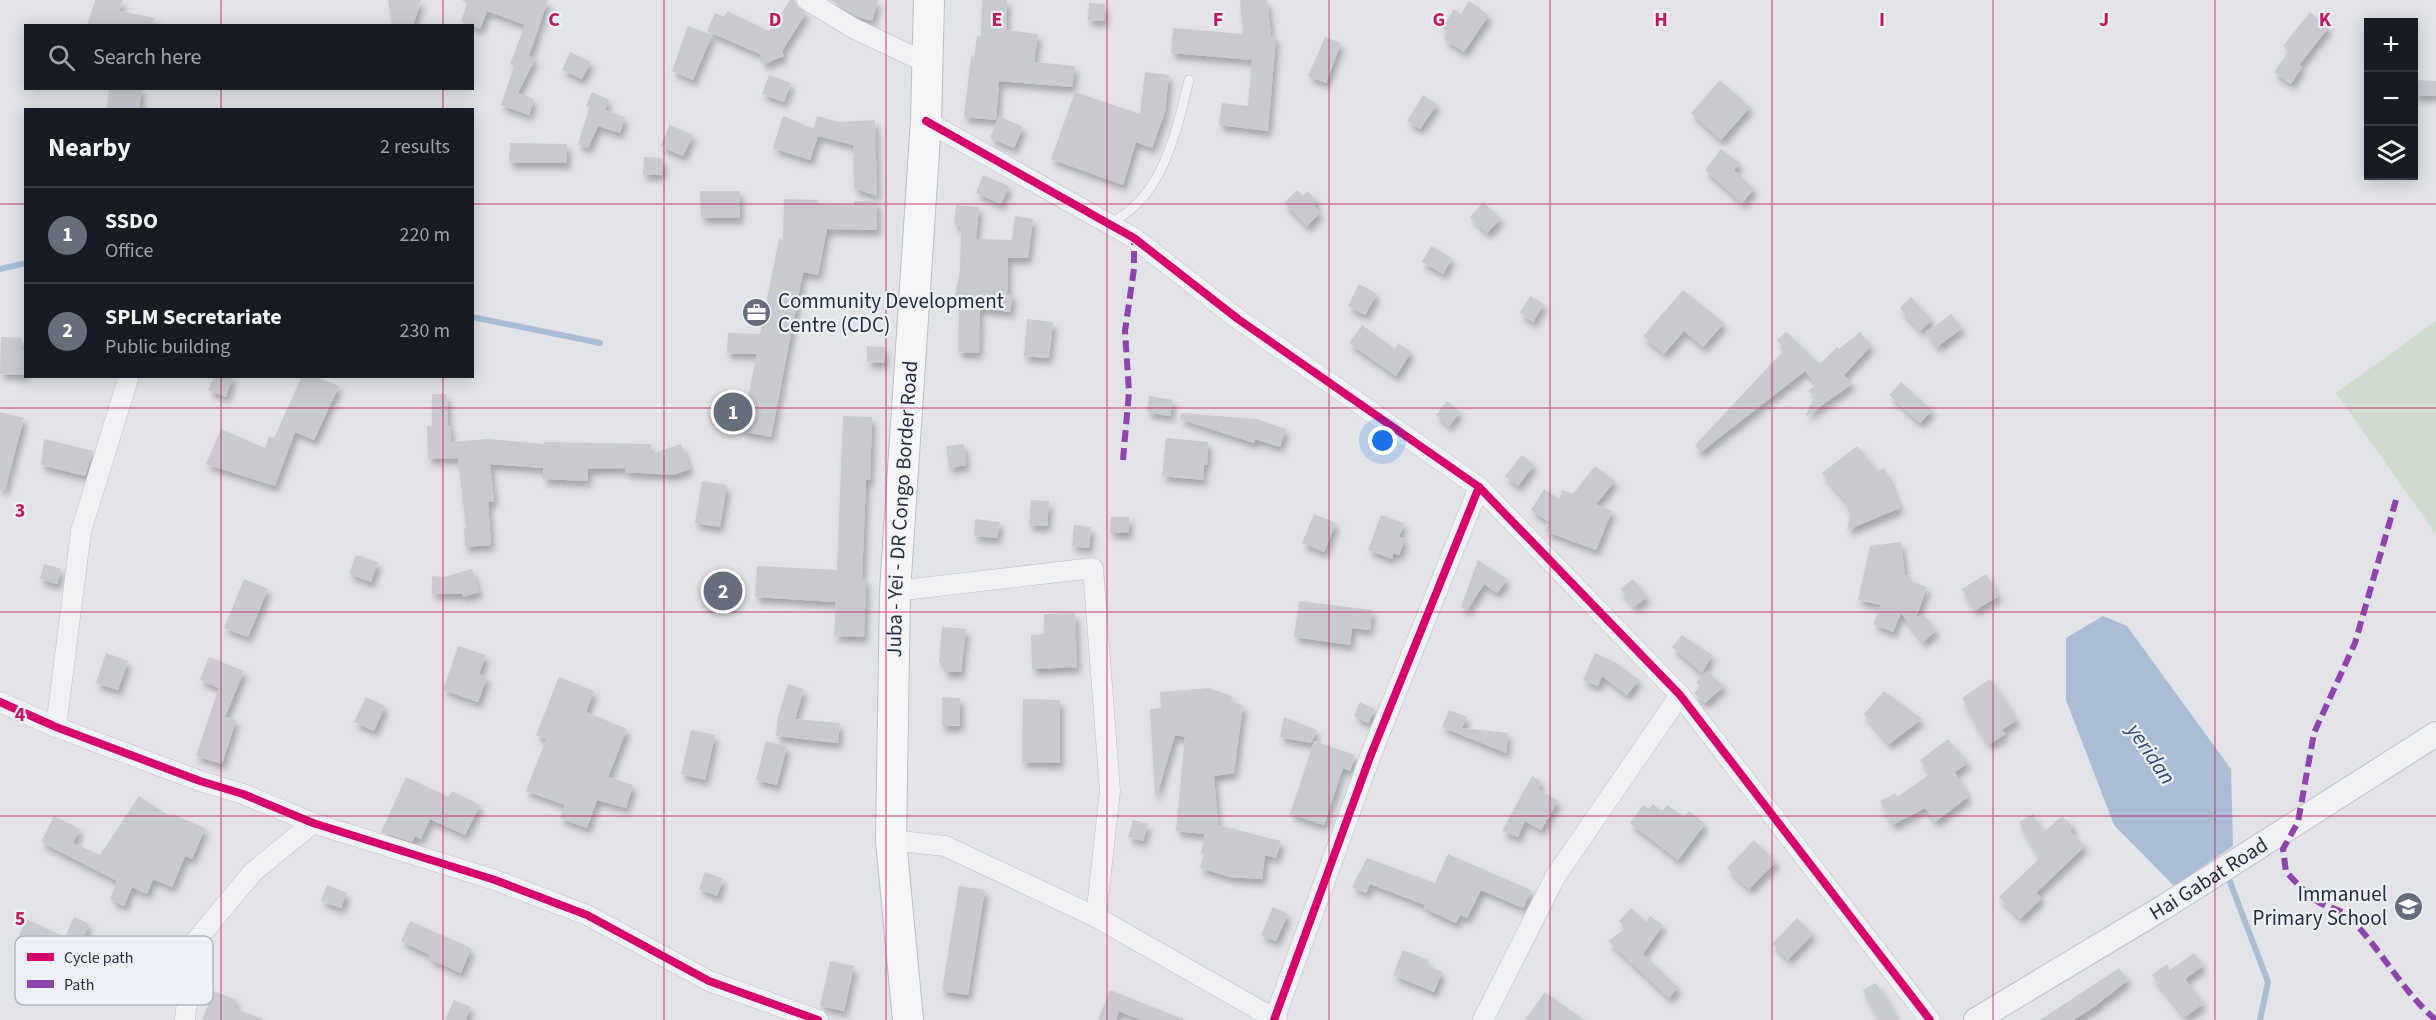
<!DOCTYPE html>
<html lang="en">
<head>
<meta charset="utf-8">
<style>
	body { margin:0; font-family:"Source Sans 3",sans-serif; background:#242831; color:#f1f3f6 }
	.controls { position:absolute; right:18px; top:18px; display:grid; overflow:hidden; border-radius:0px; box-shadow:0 3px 15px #0003 }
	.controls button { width:54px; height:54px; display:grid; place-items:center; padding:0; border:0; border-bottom:2px solid #363941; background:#171b24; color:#f1f3f6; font:30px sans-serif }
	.you { position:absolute; left:1383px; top:441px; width:21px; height:21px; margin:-15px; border:4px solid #fff; border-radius:50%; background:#1a73e8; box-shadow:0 0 0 9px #1a73e833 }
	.badge { display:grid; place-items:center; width:39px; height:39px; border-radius:50%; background:#676d7b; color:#fff; font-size:20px; font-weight:700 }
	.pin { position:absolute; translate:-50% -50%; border:3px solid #fff; box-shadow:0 2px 6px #0006 }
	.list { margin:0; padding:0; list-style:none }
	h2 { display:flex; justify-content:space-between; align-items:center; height:78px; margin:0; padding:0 24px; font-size:26px }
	h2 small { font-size:20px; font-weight:400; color:#9ea1a6 }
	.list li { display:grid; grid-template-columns:39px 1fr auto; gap:18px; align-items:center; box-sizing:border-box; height:96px; padding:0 24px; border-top:2px solid #363941 }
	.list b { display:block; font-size:22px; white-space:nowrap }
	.list p { margin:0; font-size:20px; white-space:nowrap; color:#9ea1a6 }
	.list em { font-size:20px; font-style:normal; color:#9ea1a6 }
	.icon { flex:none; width:33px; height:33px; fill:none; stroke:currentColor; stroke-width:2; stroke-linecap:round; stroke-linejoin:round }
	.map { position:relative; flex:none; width:2436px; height:1020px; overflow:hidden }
	.search { position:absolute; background:#171b24; box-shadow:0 3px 15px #0003; left:24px; top:24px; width:450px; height:66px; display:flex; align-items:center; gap:15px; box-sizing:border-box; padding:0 21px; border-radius:0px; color:#9ea1a6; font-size:22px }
	.panel { position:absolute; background:#171b24; box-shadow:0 3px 15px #0003; left:24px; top:108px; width:450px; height:270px; border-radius:0px }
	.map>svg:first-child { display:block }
	.green { fill:#d0dbd0 }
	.water { fill:#abbdd4 }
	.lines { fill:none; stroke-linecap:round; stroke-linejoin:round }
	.stream { stroke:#abbdd4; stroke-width:6 }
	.building { fill:#c8cacf; filter:url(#shadow) }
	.service-casing { stroke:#bec0c4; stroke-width:10 }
	.minor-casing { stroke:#bec0c4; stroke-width:21 }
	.tertiary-casing { stroke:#bec0c4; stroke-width:26 }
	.primary-casing { stroke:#bcc0c4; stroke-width:32 }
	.service { stroke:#f0f1f3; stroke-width:9 }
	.minor { stroke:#f0f1f3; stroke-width:20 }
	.tertiary { stroke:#f0f1f3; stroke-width:24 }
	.primary { stroke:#f5f5f6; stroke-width:30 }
	.quiet { stroke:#8e44ad; stroke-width:6; stroke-dasharray:12 6; stroke-linecap:butt }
	.cycleway-casing { stroke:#edf1f7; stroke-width:11 }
	.cycleway { stroke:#d6006c; stroke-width:8 }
	.grid { fill:none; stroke:#c2185b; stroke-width:1.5; stroke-opacity:0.55 }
	.labels { text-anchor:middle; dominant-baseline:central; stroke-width:4.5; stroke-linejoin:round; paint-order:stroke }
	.poi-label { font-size:21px; fill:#252e42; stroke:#edf1f7; text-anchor:start }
	.street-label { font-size:21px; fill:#252e42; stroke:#edf1f7 }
	.water-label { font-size:22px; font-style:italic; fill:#2b4a7a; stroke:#edf1f7 }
	.key { fill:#edf1f7; stroke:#b1b6c1; stroke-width:1.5 }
	.key-label { font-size:16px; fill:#252e42 }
	.grid-label { font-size:20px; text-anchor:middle; font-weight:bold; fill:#c2185b; stroke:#edf1f7; stroke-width:4.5; stroke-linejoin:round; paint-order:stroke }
</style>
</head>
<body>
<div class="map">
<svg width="2436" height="1020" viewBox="0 0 2436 1020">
	<defs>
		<filter id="shadow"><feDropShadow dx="3.5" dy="6" stdDeviation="3" flood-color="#0004"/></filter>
	</defs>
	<rect width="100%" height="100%" fill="#e1e3e6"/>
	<!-- green -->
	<path class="green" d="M2436,321V534L2336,393Z"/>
	<!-- water -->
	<path class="water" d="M2103,616L2127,626L2231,769L2233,846L2174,886L2114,825L2066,700V638Z"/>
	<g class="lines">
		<!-- stream -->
		<g class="stream">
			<path d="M0,269L26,263"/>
			<path d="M472,317L600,343"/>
			<path d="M2227,874L2268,982L2260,1020"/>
		</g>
	</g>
	<!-- building -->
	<g class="building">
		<path d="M95,0H123L119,11L155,18L154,26H87Z"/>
		<path d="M388,0H421L413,26H392Z"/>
		<path d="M462,0H548L529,56L535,59L518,93L534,99L529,115L501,105L514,66L510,64L525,25L487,11L480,29L461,21L467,4Z"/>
		<path d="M790,0H795L797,6L806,13L782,51L784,56L764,64L760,54L707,31L715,13L724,17L727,11L769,31Z"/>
		<path d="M830,0H878L872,21L856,16Z"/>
		<path d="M982,0H1007L1006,30L1038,34L1034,62L1075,66L1072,87L999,81L996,120L964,117L971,56L974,57L977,36H981Z"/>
		<path d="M1240,0H1267L1271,36L1276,37L1268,131L1219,125L1222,103L1248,106L1252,60L1171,53L1173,28L1243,34Z"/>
		<path d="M1469,1L1489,15L1464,52L1444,39L1448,32L1442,28L1454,9L1461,14Z"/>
		<path d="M1089,3L1105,4L1104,21L1088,20Z"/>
		<path d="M2310,12L2329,27L2299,65L2302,67L2291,84L2274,72L2289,51L2283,46Z"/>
		<path d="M688,26L712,35L693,80L672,71Z"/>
		<path d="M1325,37L1341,43L1326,83L1308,76Z"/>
		<path d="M570,52L591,62L582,79L562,70Z"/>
		<path d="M1145,72L1169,75L1165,112L1152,148L1136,142L1123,185L1051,159L1075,92L1140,114Z"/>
		<path d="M769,75L791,83L784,102L762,94Z"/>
		<path d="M1720,80L1750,107L1721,140L1691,113Z"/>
		<path d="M2414,80L2436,81V96H2414Z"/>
		<path d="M109,88H142L139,110H107Z"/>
		<path d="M592,92L609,100L605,110L625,117L620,133L598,126L588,148L578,144L589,108L586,106Z"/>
		<path d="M1423,95L1437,104L1420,129L1407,121Z"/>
		<path d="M783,116L814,129L817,116L839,122L875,120L877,196L854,188L853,145L818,136L810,160L773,148Z"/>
		<path d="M999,116L1023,127L1014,148L990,138Z"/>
		<path d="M670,125L693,135L683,156L660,146Z"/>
		<path d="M510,143L567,144V163H509Z"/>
		<path d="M1721,149L1740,163L1734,170L1754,189L1742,203L1705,170Z"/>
		<path d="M644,157L663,158L662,175H643Z"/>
		<path d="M983,175L1009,186L1001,204L976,193Z"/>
		<path d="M1297,190L1303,196L1307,191L1318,202L1314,206L1320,213L1307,226L1284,203Z"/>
		<path d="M700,191H740V218H701Z"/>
		<path d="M784,199L818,200V204L854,205V201H877V230L827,229L818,275L803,272L771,437L741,431L757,354L727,353L728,333L760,334L779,239L783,240Z"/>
		<path d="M1483,202L1501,219L1487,233L1470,217Z"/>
		<path d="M956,205L979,207L976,239L1012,240L1015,216L1033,219L1028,258H1008L1007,294H1013L1010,312L980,308L979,353L958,352L959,303L954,302L960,270L961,226L954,225Z"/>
		<path d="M1431,246L1452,258L1443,274L1422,262Z"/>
		<path d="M1359,284L1377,294L1365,315L1348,306Z"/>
		<path d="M1683,290L1724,323L1703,347L1684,331L1664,354L1643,336Z"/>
		<path d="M1530,296L1544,304L1533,322L1520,313Z"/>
		<path d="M1911,297L1932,320L1920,331L1900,308Z"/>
		<path d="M1951,314L1962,328L1937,347L1926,332Z"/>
		<path d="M1027,319L1053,322L1049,358L1024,356Z"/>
		<path d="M1362,325L1395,349L1398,343L1411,352L1396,376L1349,343Z"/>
		<path d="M1786,332L1820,364L1837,347L1839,349L1860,332L1871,346L1844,375L1852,384L1805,417L1815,396L1808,391L1816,384L1805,371L1701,452L1695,445L1785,349L1777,340Z"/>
		<path d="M1,337L22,338L21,349L26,350V375L0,374Z"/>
		<path d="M867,346L885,347L884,363L867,362Z"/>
		<path d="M214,376H233L226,397L208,390Z"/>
		<path d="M302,376H312L339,386L314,440L295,432L275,486L206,464L221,429L265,448L269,436L274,438Z"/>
		<path d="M1901,382L1932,410L1920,423L1889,395Z"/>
		<path d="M432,394H447L448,426L450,425L451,442L488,439L544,444V442L651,444V454L681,444L690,469L673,475L625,472L626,468L588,469V481L543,479V468L490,464L494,502H488L491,545L465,547L464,528H466L458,458L428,459L427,426H432Z"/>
		<path d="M1149,396L1173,400L1170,416L1147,412Z"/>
		<path d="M1447,401L1460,412L1449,426L1436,415Z"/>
		<path d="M0,412L24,418L5,490L0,489Z"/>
		<path d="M1181,413L1256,419L1286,429L1280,447L1255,439L1254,443L1180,419Z"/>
		<path d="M843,416L872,417L870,480H866L862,579H866L864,637L834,636L836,602L755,597L757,566L837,570Z"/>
		<path d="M1166,438L1208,442L1207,465H1204L1203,480L1162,476Z"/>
		<path d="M44,439L93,451L85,476L41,465Z"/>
		<path d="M964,444L966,465L949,468L946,446Z"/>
		<path d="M1857,446L1878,471L1884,468L1900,508L1847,530L1851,512L1849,513L1845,500L1822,473Z"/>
		<path d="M1522,455L1534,465L1518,486L1505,476Z"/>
		<path d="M1595,466L1615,481L1596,504L1612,511L1596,550L1545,531L1549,522L1531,510L1544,489L1559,499L1562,490L1573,494Z"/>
		<path d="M702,481L727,485L720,527L695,523Z"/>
		<path d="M1031,500L1049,501L1047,526L1029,525Z"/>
		<path d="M1314,514L1336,523L1324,552L1302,543Z"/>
		<path d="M1381,515L1404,523L1399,537L1405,539L1399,555L1393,553L1392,559L1368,550Z"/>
		<path d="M1111,517H1129V533H1110Z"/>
		<path d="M975,519L1000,522L997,538L974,536Z"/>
		<path d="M1074,525L1091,527L1089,548L1072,546Z"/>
		<path d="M1901,542L1905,575L1910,576L1908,580L1927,587L1916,618L1923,614L1936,631L1923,642L1901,613L1893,632L1873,624L1881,605L1858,600L1870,546Z"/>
		<path d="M356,555L378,562L371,582L349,574Z"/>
		<path d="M1478,560L1507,579L1497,593L1484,584L1467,610L1461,607Z"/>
		<path d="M44,564L61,569L57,584L40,579Z"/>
		<path d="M472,569L479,592L463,597L462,594H432V576L444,577Z"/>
		<path d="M1986,574L1999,596L1975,610L1962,589Z"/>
		<path d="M244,579L268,589L248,637L224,628Z"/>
		<path d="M1633,579L1647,597L1634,607L1620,589Z"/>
		<path d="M1299,601L1372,610L1370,630L1352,628L1350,645L1294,637Z"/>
		<path d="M1075,613L1077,667L1032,669L1031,635L1044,634V614Z"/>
		<path d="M942,627L966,629L961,672H944L945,663H939Z"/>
		<path d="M1682,635L1712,655L1702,673L1672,647Z"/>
		<path d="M458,646L486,655L479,674L487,677L478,702L443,690Z"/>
		<path d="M106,653L128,661L118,690L96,683Z"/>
		<path d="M1595,653L1615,662L1639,680L1627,695L1602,676L1598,686L1583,680Z"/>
		<path d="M209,657L244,671L225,717L236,720L222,764L196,756L219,688L200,680Z"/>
		<path d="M1707,671L1724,686L1705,703L1694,693L1700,686L1696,682Z"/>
		<path d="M559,677L594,691L586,712L627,729L608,777L633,785L626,808L597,800L587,828L560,818L565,805L526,791L546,739L536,735Z"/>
		<path d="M1990,679L2017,720L2002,730L2006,734L1988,745L1962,698Z"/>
		<path d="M788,684L804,689L795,719L840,723L838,743L776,736L778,717Z"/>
		<path d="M1209,688L1232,696L1230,701L1243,705L1234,773L1214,776L1218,825L1281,841L1276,858L1265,855L1262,879L1230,877L1200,868L1204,854L1201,853L1205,834L1176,831L1185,737L1175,735L1157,795H1155L1150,709L1161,708L1160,692Z"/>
		<path d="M1884,691L1922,719L1889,744L1864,714Z"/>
		<path d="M366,697L385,706L374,731L354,722Z"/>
		<path d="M942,697L960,698V726H942Z"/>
		<path d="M1023,699L1060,700V763L1022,762Z"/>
		<path d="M1360,702L1375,709L1368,723L1354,716Z"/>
		<path d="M1449,710L1467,717L1462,728L1508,733L1506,753L1442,727Z"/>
		<path d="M1284,717L1317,730L1311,743L1280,737Z"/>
		<path d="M691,730L715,735L705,780L681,774Z"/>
		<path d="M1948,739L1968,763L1955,772L1968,797L1935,822L1925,808L1892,825L1880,801L1896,793L1897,797L1930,774L1920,760Z"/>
		<path d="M766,741L787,746L777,785L756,780Z"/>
		<path d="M1314,741L1355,755L1350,771L1343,768L1324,825L1290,814Z"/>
		<path d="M1532,776L1541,781L1538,789L1558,801L1541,830L1525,821L1518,837L1502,831Z"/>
		<path d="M406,777L449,797L452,791L480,805L465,835L430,819L421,839L415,836L412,842L381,832Z"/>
		<path d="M139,796L171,817L172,814L205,828L192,859L185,856L172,887L153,879L147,894L132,887L124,906L110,899L117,881L41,842L54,816L80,829L73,843L100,855Z"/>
		<path d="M1653,804L1662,811L1667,805L1684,817L1689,811L1705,824L1678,860L1630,823L1643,805L1649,809Z"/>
		<path d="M2033,814L2044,832L2062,816L2074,827L2070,831L2085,846L2036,893L2042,898L2020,919L1999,897L2040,858L2019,822Z"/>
		<path d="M1133,820L1148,824L1143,841L1128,837Z"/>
		<path d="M1754,840L1776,862L1749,889L1727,868Z"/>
		<path d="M1448,854L1531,890L1523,908L1481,890L1467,918L1460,915L1456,923L1424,908L1425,905L1370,884L1366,893L1352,887L1367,858L1435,883Z"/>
		<path d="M705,872L723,879L717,896L699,889Z"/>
		<path d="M327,885L347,893L341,908L321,901Z"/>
		<path d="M959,886L985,890L968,995L942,991Z"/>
		<path d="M1273,907L1288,914L1276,941L1261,935Z"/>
		<path d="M1631,908L1646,922L1650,916L1663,925L1643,954L1678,987L1669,998L1608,941L1626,928L1619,921Z"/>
		<path d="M74,917L89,924L75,958L35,941L33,945L18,938L26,919L65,937Z"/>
		<path d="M1797,918L1813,934L1788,960L1772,944Z"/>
		<path d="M410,921L471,948L461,973L429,959L430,955L401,941Z"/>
		<path d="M1403,950L1428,960L1426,965L1442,972L1434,992L1393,975Z"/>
		<path d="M2194,953L2203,966L2185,979L2203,1004L2185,1017L2152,975L2167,964L2170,970Z"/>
		<path d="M830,961L854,966L844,1011L820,1006Z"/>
		<path d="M2119,968L2128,980L2094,1007L2073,1020H2040Z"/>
		<path d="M1876,983L1886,999L1897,1020H1879L1863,990Z"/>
		<path d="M1110,990L1183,1019V1020H1141L1119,1011L1116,1020H1098Z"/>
		<path d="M214,991L236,1000L233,1007L264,1020H202Z"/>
		<path d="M1545,992L1584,1020H1525Z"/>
		<path d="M454,1000L471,1007L466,1020H445Z"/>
	</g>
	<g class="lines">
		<defs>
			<path id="service" d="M1110,223C1163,198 1176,132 1189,80"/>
			<g id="minor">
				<path d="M807,0L853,28L929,64"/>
				<path d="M926,121L1134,238L1238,319L1479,487L1680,695L1930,1020"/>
				<path d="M895,591L1093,568L1110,791L1096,917"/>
				<path d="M0,702L56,727L200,781L243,794L313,823L495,880L587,915L709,981L818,1020"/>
				<path d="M56,727L81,531L129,376"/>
				<path d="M891,840L945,846L1096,917L1277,1020"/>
				<path d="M185,1020L193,944L253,872L313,823"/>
				<path d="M1274,1020L1370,757L1479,487"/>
				<path d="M1483,1020L1555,877L1680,695"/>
			</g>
			<g id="tertiary">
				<path id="s1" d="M1976,1020L2164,907L2436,734"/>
			</g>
			<g id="primary">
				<path id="s2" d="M908,1020L891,840L895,591L926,121L929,0"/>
			</g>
		</defs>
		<!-- service casing -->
		<use href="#service" class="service-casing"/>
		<!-- minor casing -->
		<use href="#minor" class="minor-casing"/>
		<!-- tertiary casing -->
		<use href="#tertiary" class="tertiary-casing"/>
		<!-- primary casing -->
		<use href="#primary" class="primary-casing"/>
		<!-- service -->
		<use href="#service" class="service"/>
		<!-- minor -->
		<use href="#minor" class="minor"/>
		<!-- tertiary -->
		<use href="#tertiary" class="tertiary"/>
		<!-- primary -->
		<use href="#primary" class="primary"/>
		<!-- quiet -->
		<g class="quiet">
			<path d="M1123,460L1129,392L1125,331L1134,269V238"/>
			<path d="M2396,500L2355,643L2314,733L2298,822L2283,849L2286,872C2296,882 2308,896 2320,903C2330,908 2342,910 2349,917C2382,950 2401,990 2436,1020"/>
		</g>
		<defs>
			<g id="cycleway">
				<path d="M926,121L1134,238L1238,319L1479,487L1680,695L1930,1020"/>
				<path d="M0,702L56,727L200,781L243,794L313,823L495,880L587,915L709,981L818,1020"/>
				<path d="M1274,1020L1370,757L1479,487"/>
			</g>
		</defs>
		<!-- cycleway casing -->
		<use href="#cycleway" class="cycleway-casing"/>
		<!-- cycleway -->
		<use href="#cycleway" class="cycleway"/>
	</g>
	<!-- grid -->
	<path class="grid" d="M221,0V26M443,0V26M664,0V1020M886,0V1020M1107,0V1020M1329,0V1020M1550,0V1020M1772,0V1020M1993,0V1020M2215,0V1020M221,88V110M443,88V110M0,204H26M472,204H2436M221,376V1020M443,376V1020M0,408H2436M0,612H2436M0,816H2436"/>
	<!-- icons -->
	<defs>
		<symbol id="office-disc" viewBox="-11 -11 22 22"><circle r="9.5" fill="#676d7b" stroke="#edf1f7"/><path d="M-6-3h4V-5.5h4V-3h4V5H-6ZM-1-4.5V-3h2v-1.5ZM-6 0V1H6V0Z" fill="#fff"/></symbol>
		<symbol id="school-disc" viewBox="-11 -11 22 22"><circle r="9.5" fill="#676d7b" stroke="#edf1f7"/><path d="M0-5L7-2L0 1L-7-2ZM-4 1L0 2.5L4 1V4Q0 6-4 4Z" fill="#fff"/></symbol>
	</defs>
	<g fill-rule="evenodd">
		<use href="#office-disc" x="740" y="296" width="33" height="33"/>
		<use href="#school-disc" x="2392" y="890" width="33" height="33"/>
	</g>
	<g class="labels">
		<!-- poi labels -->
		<g class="poi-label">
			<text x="778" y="301">Community Development<tspan x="778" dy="24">Centre (CDC)</tspan></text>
			<text x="2387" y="894" text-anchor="end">Immanuel<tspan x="2387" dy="24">Primary School</tspan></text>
		</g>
		<!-- street labels -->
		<g class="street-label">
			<text stroke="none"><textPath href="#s2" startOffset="512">Juba - Yei - DR Congo Border Road</textPath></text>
			<text stroke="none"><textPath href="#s1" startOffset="272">Hai Gabat Road</textPath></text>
		</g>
		<!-- water labels -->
		<g class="water-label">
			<text transform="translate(2151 754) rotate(56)">yeridan</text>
		</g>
	</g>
	<!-- legend -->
	<rect x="15" y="936" width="198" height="69" rx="9" class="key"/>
	<rect x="27" y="953" width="27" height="8" fill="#d6006c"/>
	<rect x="27" y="980" width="27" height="8" fill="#8e44ad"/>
	<g class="key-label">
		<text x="64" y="963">Cycle path</text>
		<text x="64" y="990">Path</text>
	</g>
	<g class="grid-label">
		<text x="554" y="26">C</text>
		<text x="775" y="26">D</text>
		<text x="997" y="26">E</text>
		<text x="1218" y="26">F</text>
		<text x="1439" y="26">G</text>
		<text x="1661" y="26">H</text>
		<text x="1882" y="26">I</text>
		<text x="2104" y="26">J</text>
		<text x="2325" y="26">K</text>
		<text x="20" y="517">3</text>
		<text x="20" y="721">4</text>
		<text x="20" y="925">5</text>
	</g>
</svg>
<div class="controls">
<button>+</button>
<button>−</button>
<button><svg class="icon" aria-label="layers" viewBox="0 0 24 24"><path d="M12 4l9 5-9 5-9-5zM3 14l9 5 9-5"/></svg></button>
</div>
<div class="you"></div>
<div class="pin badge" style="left:733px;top:412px">1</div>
<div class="pin badge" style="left:723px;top:591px">2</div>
<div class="search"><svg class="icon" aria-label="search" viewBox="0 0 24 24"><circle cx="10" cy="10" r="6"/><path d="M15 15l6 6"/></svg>Search here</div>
<section class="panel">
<h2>Nearby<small>2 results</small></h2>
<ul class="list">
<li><span class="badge">1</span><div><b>SSDO</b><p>Office</p></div><em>220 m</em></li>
<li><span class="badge">2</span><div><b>SPLM Secretariate</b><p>Public building</p></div><em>230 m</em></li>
</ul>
</section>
</div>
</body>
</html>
